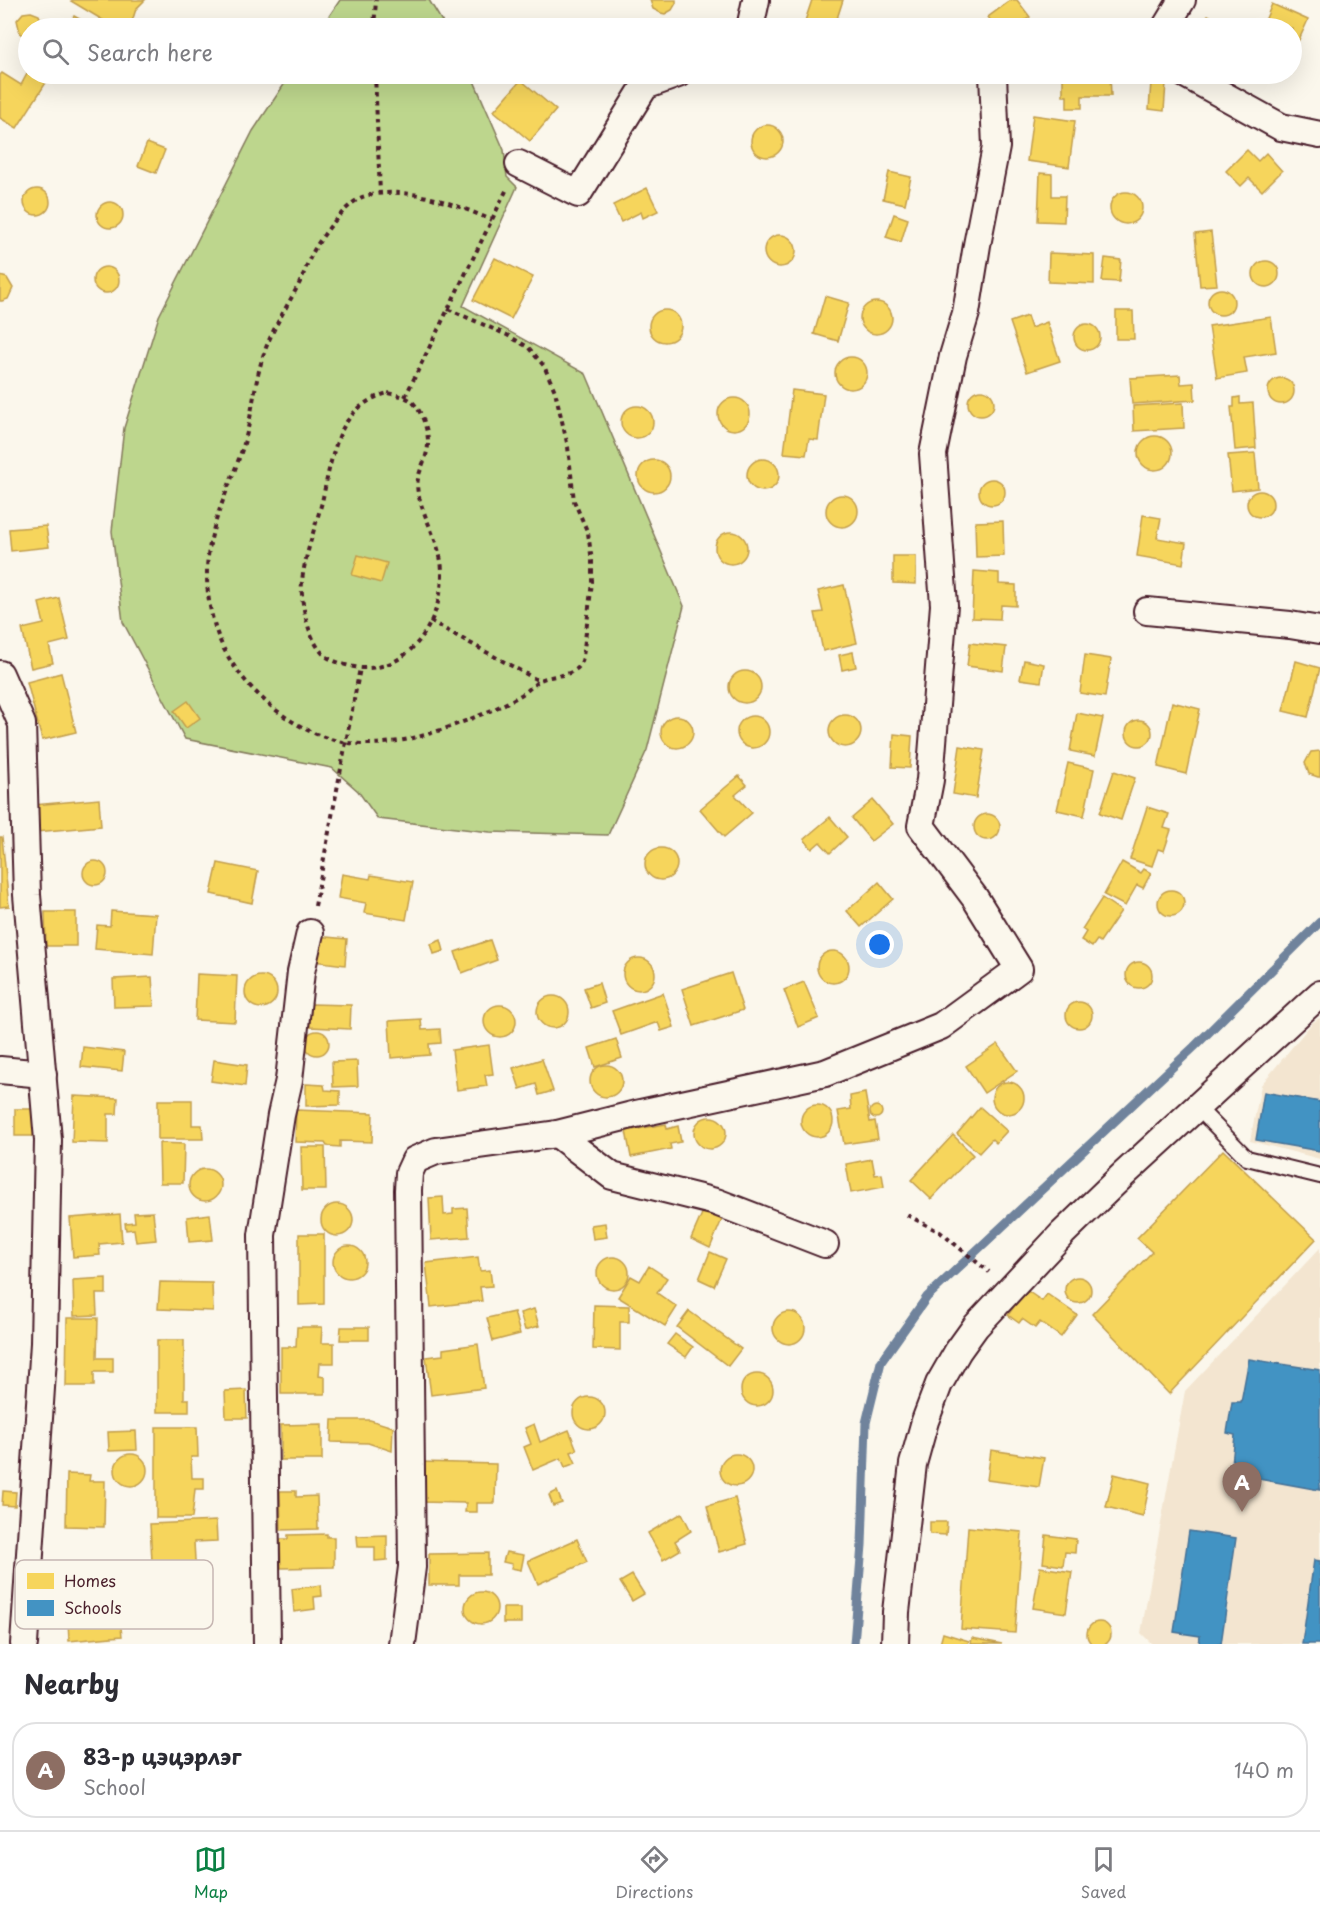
<!DOCTYPE html>
<html lang="en">
<head>
<meta charset="utf-8">
<style>
	body { margin:0; font-family:"Playpen Sans",sans-serif; background:#f2f2f3; color:#2b2b33 }
	.you { position:absolute; left:880px; top:945px; width:21px; height:21px; margin:-15px; border:4px solid #fff; border-radius:50%; background:#1a73e8; box-shadow:0 0 0 9px #1a73e833 }
	.badge { display:grid; place-items:center; width:39px; height:39px; border-radius:50%; background:#0b8043; color:#fff; font-size:20px; font-weight:700 }
	.pin { position:absolute; translate:-50% -50px; filter:drop-shadow(0 2px 3px #0008) }
	.pin::after { content:''; position:absolute; top:32px; width:21px; height:18px; background:inherit; clip-path:polygon(0 0,100% 0,50% 100%) }
	.list { margin:0; padding:0; list-style:none }
	h2 { display:flex; justify-content:space-between; align-items:center; height:78px; margin:0; padding:0 24px; font-size:26px }
	h2 small { font-size:20px; font-weight:400; color:#7c7c81 }
	.list li { display:grid; grid-template-columns:39px 1fr auto; gap:18px; align-items:center; box-sizing:border-box; height:96px; margin:0 12px 12px; padding:0 12px; border:2px solid #e1e1e2; border-radius:24px }
	.list b { display:block; font-size:22px; white-space:nowrap }
	.list p { margin:0; font-size:20px; white-space:nowrap; color:#7c7c81 }
	.list em { font-size:20px; font-style:normal; color:#7c7c81 }
	.icon { flex:none; width:33px; height:33px; fill:none; stroke:currentColor; stroke-width:2; stroke-linecap:round; stroke-linejoin:round }
	.map { position:relative; flex:none; width:1320px; height:1644px; overflow:hidden }
	.search { position:absolute; background:#fff; box-shadow:0 6px 24px #0002; left:18px; right:18px; top:18px; height:66px; display:flex; align-items:center; gap:15px; box-sizing:border-box; padding:0 21px; border-radius:33px; color:#7c7c81; font-size:22px }
	.sheet { height:186px; background:#fff }
	nav { display:flex; justify-content:space-around; align-items:center; box-sizing:border-box; height:84px; border-top:2px solid #e1e1e2; background:#fff; font-size:16px; color:#7c7c81 }
	nav a { display:grid; justify-items:center; gap:3px }
	nav .on { color:#0b8043 }
	.map>svg:first-child { display:block }
	.built { fill:#f3e5d0 }
	.green { fill:#bdd68d; stroke:#847a5c; stroke-width:1.5 }
	.homes { fill:#f6d55c; stroke:#c29e4d; stroke-width:1.5 }
	.schools { fill:#4393c3; stroke:#457095; stroke-width:1.5 }
	.lines { fill:none; stroke-linecap:round; stroke-linejoin:round }
	.stream { stroke:#6f839c; stroke-width:9 }
	.service-casing { stroke:#4a1f2b; stroke-width:18 }
	.minor-casing { stroke:#4a1f2b; stroke-width:30 }
	.path { stroke:#4a1f2b; stroke-width:4; stroke-dasharray:4.5 4.5; stroke-linecap:butt }
	.service { stroke:#fbf7ec; stroke-width:14 }
	.minor { stroke:#fbf7ec; stroke-width:26 }
	.key { fill:#fbf7ec; stroke:#c6b6b2; stroke-width:1.5 }
	.key-label { font-size:16px; fill:#4a1f2b }
</style>
</head>
<body>
<div class="map">
<svg width="1320" height="1644" viewBox="0 0 1320 1644">
	<rect width="100%" height="100%" fill="#fbf7ec"/>
	<filter id="ink" filterUnits="userSpaceOnUse"><feTurbulence type="fractalNoise" baseFrequency=".0167" numOctaves="2"/><feDisplacementMap in="SourceGraphic" scale="12" xChannelSelector="R" yChannelSelector="G"/><feConvolveMatrix kernelMatrix="1 2 1 2 8 2 1 2 1" color-interpolation-filters="sRGB"/></filter>
	<g filter="url(#ink)">
		<!-- built -->
		<g class="built">
			<path d="M1320,1018V1159L1250,1141L1261,1085L1312,1023Z"/>
			<path d="M1320,1248V1644H1152L1141,1633L1185,1391Z"/>
		</g>
		<!-- green -->
		<g class="green">
			<path d="M340,0H429L446,28H321Z"/>
			<path d="M291,74H471L504,150L507,177L517,187L463,306L586,374L684,606L647,750L608,835L490,832L378,819L358,791L332,768L185,739L123,622L112,531L124,428L159,316L253,131Z"/>
		</g>
		<!-- homes -->
		<g class="homes">
			<path d="M73,0H145L136,9L130,28H116L71,1Z"/>
			<path d="M650,0H676V3L672,10L665,14L661,13L653,9Z"/>
			<path d="M812,0H843L834,28H818L804,24Z"/>
			<path d="M1011,0H1017L1030,17L1014,28H996L988,17Z"/>
			<path d="M1272,4L1308,20L1297,44L1292,41V28H1262Z"/>
			<path d="M31,12L39,15L43,26L42,28H28V37H27L20,33L17,20L23,13Z"/>
			<path d="M1208,15L1230,28H1199Z"/>
			<path d="M74,16L85,22L81,28H67Z"/>
			<path d="M28,72L43,74L49,78L17,128L0,118V75L2,73L21,85Z"/>
			<path d="M1063,74H1110L1111,96H1082V108H1067V96H1063Z"/>
			<path d="M521,80L556,110L530,141L494,111Z"/>
			<path d="M1151,82L1166,83L1164,111L1149,109Z"/>
			<path d="M1033,115L1075,121L1069,167L1027,161Z"/>
			<circle cx="767" cy="141" r="16"/>
			<path d="M147,143L165,150L156,173L138,166Z"/>
			<path d="M1247,150L1258,161L1266,153L1282,171L1262,191L1249,178L1241,186L1226,171Z"/>
			<path d="M889,172L911,177L905,204L883,199Z"/>
			<path d="M1040,173L1052,174V196H1065L1064,222L1038,221Z"/>
			<path d="M647,188L658,211L643,218L641,212L621,222L613,205Z"/>
			<circle cx="37" cy="202" r="13"/>
			<circle cx="1126" cy="208" r="16"/>
			<circle cx="110" cy="215" r="13"/>
			<path d="M894,214L908,219L901,242L886,237Z"/>
			<path d="M1211,232L1217,285L1200,286L1195,234Z"/>
			<circle cx="780" cy="251" r="16"/>
			<path d="M1049,253L1094,255V284L1048,282Z"/>
			<path d="M495,258L533,277L511,319L473,300Z"/>
			<path d="M1105,258L1121,260L1119,282L1102,281Z"/>
			<circle cx="1266" cy="274" r="13"/>
			<circle cx="106" cy="280" r="13"/>
			<path d="M0,276L7,278L13,288L8,299L2,301H0Z"/>
			<circle cx="1221" cy="302" r="13"/>
			<path d="M825,296L849,303L838,341L814,334Z"/>
			<circle cx="876" cy="318" r="16"/>
			<circle cx="665" cy="326" r="16"/>
			<path d="M1116,311H1133L1134,339H1116Z"/>
			<path d="M1027,316L1031,328L1047,322L1060,361L1027,372L1010,322Z"/>
			<path d="M1271,317L1276,352L1244,357L1247,373L1217,378L1209,326Z"/>
			<circle cx="1087" cy="337" r="13"/>
			<circle cx="851" cy="373" r="16"/>
			<path d="M1180,375L1181,384L1194,383L1195,400L1132,404L1130,378Z"/>
			<circle cx="1281" cy="391" r="13"/>
			<circle cx="981" cy="403" r="13"/>
			<path d="M792,390L824,394L818,440L809,439L806,455L784,453Z"/>
			<path d="M1240,397V404L1253,403L1256,448L1235,450L1231,407H1234V398Z"/>
			<circle cx="734" cy="414" r="16"/>
			<path d="M1183,403L1184,428L1134,431L1133,406Z"/>
			<circle cx="637" cy="422" r="16"/>
			<circle cx="1155" cy="453" r="17"/>
			<path d="M1255,453L1258,488L1232,491L1228,455Z"/>
			<circle cx="763" cy="475" r="16"/>
			<circle cx="654" cy="476" r="16"/>
			<circle cx="992" cy="492" r="13"/>
			<circle cx="1260" cy="504" r="13"/>
			<circle cx="842" cy="511" r="16"/>
			<path d="M1143,515L1161,518L1157,538L1186,543L1183,564L1137,556Z"/>
			<path d="M1003,521L1004,556L976,557L975,522Z"/>
			<path d="M46,526L49,547L11,551L9,529Z"/>
			<circle cx="731" cy="548" r="16"/>
			<path d="M358,555L387,563L381,583L352,575Z"/>
			<path d="M893,556H916V584L893,583Z"/>
			<path d="M974,571L999,573V584L1016,585V606L1001,605L1000,619L972,618Z"/>
			<path d="M844,585L857,643L823,651L815,613L823,612L818,591Z"/>
			<path d="M59,598L69,640L49,645L53,663L31,668L22,629L44,624L39,603Z"/>
			<path d="M970,643L1006,647L1003,671L967,666Z"/>
			<path d="M853,652L856,667L842,670L839,655Z"/>
			<path d="M1085,655L1111,659L1105,697L1080,693Z"/>
			<path d="M1024,660L1044,664L1041,682L1020,679Z"/>
			<path d="M1296,661L1320,668L1308,717L1283,711Z"/>
			<circle cx="745" cy="687" r="16"/>
			<path d="M61,673L76,732L42,740L27,682Z"/>
			<path d="M188,701L200,718L186,728L174,711Z"/>
			<path d="M1172,702L1200,709L1186,774L1158,767Z"/>
			<path d="M1077,713L1103,718L1095,756L1070,751Z"/>
			<circle cx="845" cy="731" r="16"/>
			<circle cx="753" cy="732" r="16"/>
			<circle cx="677" cy="732" r="16"/>
			<circle cx="1139" cy="733" r="13"/>
			<path d="M894,734L912,736L910,768L892,767Z"/>
			<path d="M960,746L984,750L976,798L953,794Z"/>
			<path d="M1320,751V777H1318L1309,774L1305,763L1311,752Z"/>
			<path d="M1068,763L1094,769L1084,816L1057,810Z"/>
			<path d="M1114,771L1135,778L1121,820L1100,813Z"/>
			<path d="M739,776L747,785L735,795L752,813L724,837L700,809Z"/>
			<path d="M99,799L101,826L36,832L34,805Z"/>
			<path d="M873,800L893,824L871,841L852,818Z"/>
			<path d="M1147,807L1169,814L1164,828L1171,830L1164,851L1158,849L1152,866L1130,859Z"/>
			<circle cx="987" cy="827" r="13"/>
			<path d="M830,817L847,837L830,853L820,842L812,849L804,839Z"/>
			<path d="M0,837H2L9,906L0,907Z"/>
			<circle cx="661" cy="864" r="16"/>
			<circle cx="95" cy="873" r="12"/>
			<path d="M1122,862L1141,873L1144,869L1151,873L1143,888L1137,885L1125,906L1104,895Z"/>
			<path d="M218,863L258,871L252,903L211,894Z"/>
			<path d="M342,874L370,879L371,875L413,882L406,920L364,913L366,903L338,898Z"/>
			<path d="M879,882L893,899L861,927L847,911Z"/>
			<circle cx="1171" cy="903" r="13"/>
			<path d="M1102,898L1121,911L1100,942L1097,940L1092,947L1081,940L1086,932L1082,929Z"/>
			<path d="M111,911L156,914L153,954L95,949L97,925L110,926Z"/>
			<path d="M45,912H76V946H46Z"/>
			<path d="M316,936L347,939L345,965L313,961Z"/>
			<path d="M441,940L444,951L434,954L431,944Z"/>
			<path d="M490,940L497,960L462,973L455,952Z"/>
			<circle cx="833" cy="967" r="16"/>
			<circle cx="639" cy="974" r="16"/>
			<circle cx="1139" cy="975" r="13"/>
			<path d="M731,973L743,1010L694,1026L682,989Z"/>
			<path d="M197,974L237,976L235,1022L195,1020Z"/>
			<circle cx="261" cy="992" r="16"/>
			<path d="M152,977L154,1006L114,1007L113,979Z"/>
			<path d="M804,982L819,1018L798,1027L784,990Z"/>
			<path d="M599,983L605,1003L591,1008L584,988Z"/>
			<path d="M663,993L674,1027L661,1031L658,1022L621,1035L612,1011Z"/>
			<circle cx="553" cy="1012" r="16"/>
			<circle cx="1079" cy="1015" r="13"/>
			<path d="M311,1004L351,1005L350,1029L310,1027Z"/>
			<circle cx="500" cy="1021" r="16"/>
			<path d="M421,1019L422,1030L440,1029L441,1043L429,1044L430,1055L391,1058L389,1021Z"/>
			<circle cx="317" cy="1043" r="12"/>
			<path d="M616,1039L622,1058L595,1067L589,1048Z"/>
			<path d="M998,1044L1017,1071L984,1093L966,1066Z"/>
			<path d="M489,1045L493,1074L485,1075L487,1086L457,1090L452,1050Z"/>
			<path d="M83,1047L124,1052L122,1071L81,1067Z"/>
			<path d="M542,1059L553,1091L539,1095L536,1084L520,1089L513,1068Z"/>
			<path d="M214,1060L247,1065L245,1086L211,1081Z"/>
			<path d="M357,1061L358,1086L333,1087L332,1062Z"/>
			<circle cx="606" cy="1081" r="16"/>
			<circle cx="1008" cy="1098" r="16"/>
			<path d="M306,1084L324,1085L325,1090L340,1091V1105L306,1106Z"/>
			<path d="M865,1093L870,1122L875,1121L878,1139L844,1144L838,1111L851,1109L850,1096Z"/>
			<path d="M74,1096L118,1098L117,1114H108V1143L72,1142Z"/>
			<path d="M158,1100H192V1125H202L203,1139H158Z"/>
			<circle cx="817" cy="1121" r="16"/>
			<circle cx="876" cy="1112" r="6"/>
			<path d="M980,1107L1007,1131L996,1143L992,1139L979,1153L957,1134Z"/>
			<rect x="15" y="1109" width="20" height="27"/>
			<path d="M296,1110L373,1113L372,1142L340,1141V1147L327,1146L325,1143L295,1142Z"/>
			<circle cx="710" cy="1133" r="16"/>
			<path d="M666,1124L667,1129L678,1126L681,1142L670,1144L671,1149L631,1157L626,1131Z"/>
			<path d="M953,1135L973,1155L931,1199L911,1180Z"/>
			<path d="M159,1143L184,1144L183,1183H160Z"/>
			<path d="M301,1147H325L326,1190H302Z"/>
			<path d="M1223,1150L1316,1239L1169,1394L1092,1314L1152,1252L1137,1238Z"/>
			<path d="M872,1159L875,1175L882,1174L884,1187L851,1193L846,1164Z"/>
			<circle cx="205" cy="1185" r="16"/>
			<path d="M443,1197L444,1215L453,1214V1209L467,1208L469,1237L431,1240L429,1198Z"/>
			<circle cx="337" cy="1220" r="16"/>
			<path d="M704,1209L723,1217L710,1248L691,1239Z"/>
			<path d="M153,1212L156,1240L136,1242L134,1229L126,1230L125,1223L135,1222L134,1213Z"/>
			<path d="M120,1214L122,1242L99,1244L100,1255L73,1257L70,1218Z"/>
			<path d="M210,1214L213,1240L189,1242L187,1217Z"/>
			<path d="M605,1223L607,1237L593,1239L591,1225Z"/>
			<path d="M299,1234H324V1304L299,1305Z"/>
			<circle cx="349" cy="1262" r="16"/>
			<path d="M710,1252L726,1259L714,1286L699,1279Z"/>
			<path d="M478,1257L480,1271L490,1270L492,1286L480,1287L482,1301L431,1307L426,1263Z"/>
			<circle cx="613" cy="1273" r="16"/>
			<path d="M649,1266L667,1278L657,1293L677,1307L665,1326L618,1297L631,1276L640,1281Z"/>
			<circle cx="1078" cy="1290" r="13"/>
			<path d="M106,1278V1294H96L97,1315L74,1316L73,1280Z"/>
			<path d="M160,1282L212,1283L213,1311L158,1309Z"/>
			<path d="M1026,1290L1042,1301L1047,1294L1077,1315L1061,1337L1040,1322L1035,1328L1022,1319L1019,1323L1008,1315Z"/>
			<path d="M594,1305L629,1306V1322H620V1350L593,1349Z"/>
			<path d="M534,1309L539,1326L525,1330L520,1313Z"/>
			<path d="M689,1311L741,1349L728,1366L677,1327Z"/>
			<path d="M514,1312L520,1334L493,1341L487,1318Z"/>
			<circle cx="789" cy="1328" r="16"/>
			<path d="M67,1318H98L97,1358H113V1372H94V1386H66Z"/>
			<path d="M297,1327H322L321,1343H334V1363H320L319,1376L325,1377V1394H281V1347H296Z"/>
			<path d="M341,1327H369V1340H340Z"/>
			<path d="M675,1334L693,1347L686,1357L667,1344Z"/>
			<path d="M157,1340H184V1399H189V1412H157Z"/>
			<path d="M478,1344L484,1388L431,1395L426,1357L443,1355V1349Z"/>
			<circle cx="757" cy="1390" r="16"/>
			<path d="M246,1390L247,1418H226L225,1391Z"/>
			<circle cx="589" cy="1413" r="16"/>
			<path d="M332,1420H370L393,1427L392,1451L368,1443L331,1442Z"/>
			<path d="M322,1424V1460H281V1425Z"/>
			<path d="M534,1424L540,1442L569,1430L577,1450L571,1452L576,1463L565,1467L561,1458L533,1470L524,1447L531,1444L525,1428Z"/>
			<path d="M156,1427H197L198,1457H191L192,1478H204V1489H195L192,1518H156Z"/>
			<path d="M136,1431L137,1450L109,1451L108,1432Z"/>
			<path d="M991,1450L1044,1458L1039,1487L987,1480Z"/>
			<circle cx="736" cy="1470" r="16"/>
			<circle cx="131" cy="1470" r="16"/>
			<path d="M421,1462L496,1464L495,1503H477V1512H465L466,1503L420,1502Z"/>
			<path d="M67,1474L90,1475L89,1481H105L104,1527L66,1526Z"/>
			<path d="M1114,1474L1150,1483L1143,1516L1106,1507Z"/>
			<path d="M3,1491L16,1492L15,1506L2,1505Z"/>
			<path d="M280,1491H296V1497L317,1496L318,1529L281,1530Z"/>
			<path d="M557,1491L562,1503L553,1506L549,1495Z"/>
			<path d="M735,1498L747,1544L719,1552L707,1506Z"/>
			<path d="M682,1513L691,1531L675,1541L680,1550L663,1560L648,1533Z"/>
			<path d="M216,1521L217,1541L194,1542L198,1614L162,1616L160,1580H153L150,1524Z"/>
			<path d="M930,1522H947L946,1535L930,1534Z"/>
			<path d="M968,1527L1022,1532L1015,1633L961,1629Z"/>
			<path d="M327,1534V1537H334V1567L281,1568L280,1539H288V1535Z"/>
			<path d="M387,1535V1560L375,1561V1547H358L357,1536Z"/>
			<path d="M1046,1535L1076,1539L1075,1553L1065,1552L1063,1566L1043,1563Z"/>
			<path d="M577,1539L587,1562L538,1584L528,1561Z"/>
			<path d="M506,1552L524,1555L521,1570L511,1568L512,1564L503,1562Z"/>
			<path d="M488,1553V1575H459V1585H429V1554Z"/>
			<path d="M1040,1567L1072,1572L1066,1613L1033,1608Z"/>
			<path d="M105,1574L109,1613L119,1612L122,1636L69,1641L68,1622L60,1623L56,1580Z"/>
			<path d="M632,1575L644,1594L632,1601L620,1582Z"/>
			<path d="M321,1585L322,1596L314,1597L315,1609L294,1612L292,1589Z"/>
			<circle cx="481" cy="1608" r="16"/>
			<rect x="503" y="1608" width="18" height="15"/>
			<circle cx="1099" cy="1634" r="12"/>
			<path d="M943,1633L969,1641L968,1644H940Z"/>
			<path d="M972,1638L1002,1644H971Z"/>
		</g>
		<!-- schools -->
		<g class="schools">
			<path d="M1264,1092L1320,1102V1151L1256,1140Z"/>
			<path d="M1249,1359L1320,1370V1490L1231,1474L1235,1435L1227,1433L1232,1402H1241Z"/>
			<path d="M1189,1531L1236,1538L1221,1644H1199L1200,1636L1174,1632Z"/>
			<path d="M1314,1560L1320,1561V1644H1302Z"/>
		</g>
		<g class="lines">
			<!-- stream -->
			<path class="stream" d="M854,1644L862,1545L866,1423L881,1362L927,1297L1194,1047L1320,922"/>
			<defs>
				<path id="service" d="M1197,1107L1247,1158L1320,1176"/>
				<g id="minor">
					<path d="M750,28L756,0"/>
					<path d="M1165,28L1182,0"/>
					<path d="M1185,74L1281,127L1320,135"/>
					<path d="M519,164L578,194L645,86L678,74"/>
					<path d="M1147,611L1290,625L1320,630"/>
					<path d="M0,674L22,724L27,895L48,1140L44,1343L24,1644"/>
					<path d="M0,1070L43,1074"/>
					<path d="M557,1134L612,1176L716,1202L825,1244"/>
					<path d="M267,1644L262,1235L281,1115L289,1080L301,972L310,933"/>
					<path d="M402,1644L412,1567L408,1190L409,1173L415,1160L436,1151L557,1134L636,1114L825,1073L941,1026L1019,969L975,898L921,826L930,780L944,605L933,454L953,356L966,313L977,245L996,147L993,74"/>
					<path d="M895,1644L896,1612L913,1464L925,1421L939,1384L958,1351L976,1326L1063,1233L1123,1175L1320,994"/>
				</g>
			</defs>
			<!-- service casing -->
			<use href="#service" class="service-casing"/>
			<!-- minor casing -->
			<use href="#minor" class="minor-casing"/>
			<!-- path -->
			<g class="path">
				<path d="M374,28L376,0"/>
				<path d="M375,74L380,194"/>
				<path d="M448,309L507,335L528,347L544,366L555,391L568,447L574,501L588,533L592,561V582L583,657C582,662 580,667 575,670C565,677 551,675 540,680C534,684 530,689 524,693C502,707 476,717 452,726C420,738 383,747 349,743C294,736 235,684 217,633C211,616 207,595 207,576C206,527 232,485 245,440C252,415 254,388 261,363C269,333 286,309 300,282C304,274 306,266 310,258C318,240 343,207 360,198C368,194 378,194 386,193C424,191 458,206 492,220"/>
				<path d="M388,393C396,395 404,396 410,400C421,408 429,431 428,445C427,462 414,475 418,493C424,520 441,544 442,571C443,617 412,671 362,668C351,667 336,663 327,657C309,645 300,602 302,581C305,555 315,528 322,502C327,479 334,438 348,420C358,406 372,397 388,393Z"/>
				<path d="M405,397L507,189"/>
				<path d="M430,621L539,681"/>
				<path d="M315,906L360,668"/>
				<path d="M907,1215L940,1232L989,1272"/>
			</g>
			<!-- service -->
			<use href="#service" class="service"/>
			<!-- minor -->
			<use href="#minor" class="minor"/>
		</g>
	</g>
	<!-- legend -->
	<rect x="15" y="1560" width="198" height="69" rx="9" class="key"/>
	<rect x="27" y="1573" width="27" height="16" fill="#f6d55c"/>
	<rect x="27" y="1600" width="27" height="16" fill="#4393c3"/>
	<g class="key-label">
		<text x="64" y="1587">Homes</text>
		<text x="64" y="1614">Schools</text>
	</g>
</svg>
<div class="you"></div>
<div class="pin badge" style="left:1242px;top:1512px;background:#8d6e63">A</div>
<div class="search"><svg class="icon" aria-label="search" viewBox="0 0 24 24"><circle cx="10" cy="10" r="6"/><path d="M15 15l6 6"/></svg>Search here</div>
</div>
<section class="sheet">
<h2>Nearby<small></small></h2>
<ul class="list">
<li><span class="badge" style="background:#8d6e63">A</span><div><b>83-р цэцэрлэг</b><p>School</p></div><em>140 m</em></li>
</ul>
</section>
<nav>
<a class="on"><svg class="icon" aria-label="map" viewBox="0 0 24 24"><path d="M3 6l6-2 6 2 6-2v14l-6 2-6-2-6 2zM9 4v14M15 6v14"/></svg>Map</a>
<a><svg class="icon" aria-label="directions" viewBox="0 0 24 24"><path d="M12 3l9 9-9 9-9-9zM9 14v-3h6M13 9l2 2-2 2"/></svg>Directions</a>
<a><svg class="icon" aria-label="saved" viewBox="0 0 24 24"><path d="M7 4h10v16l-5-4-5 4z"/></svg>Saved</a>
</nav>
</body>
</html>
